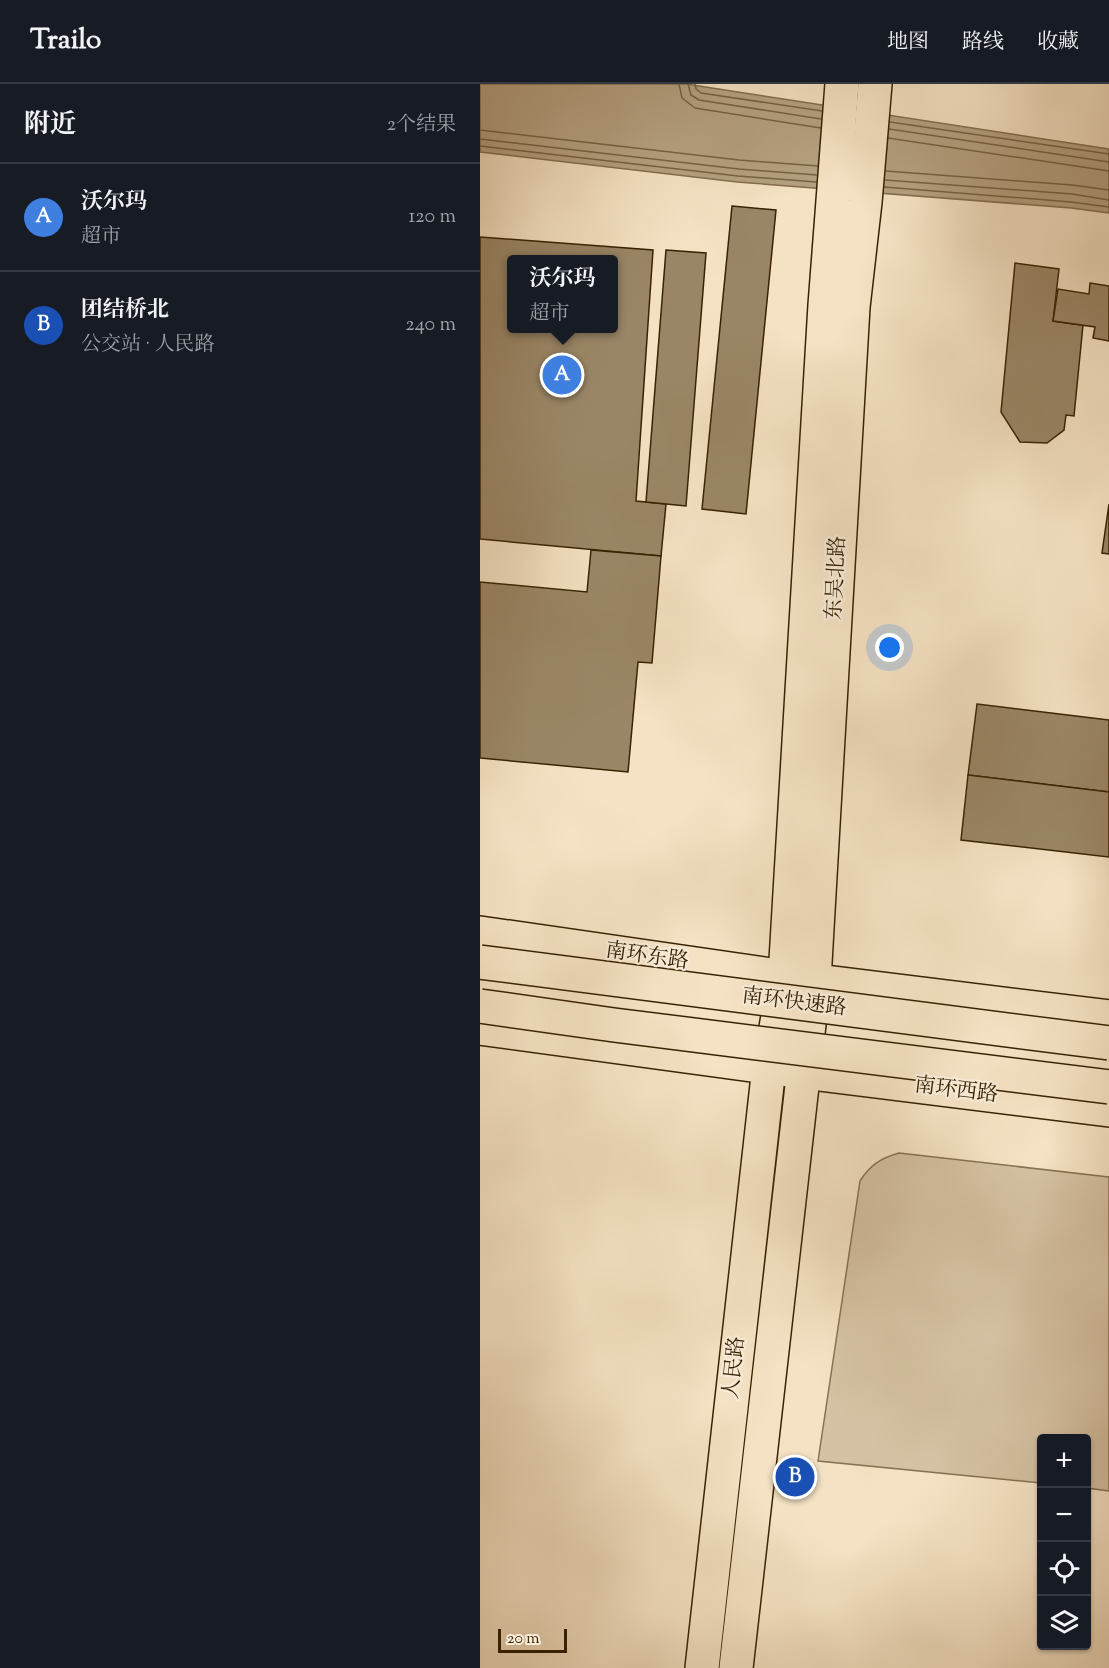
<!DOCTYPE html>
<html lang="zh">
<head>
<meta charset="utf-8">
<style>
	body { margin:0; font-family:"Sorts Mill Goudy","Noto Serif SC",serif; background:#242831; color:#f1f3f6 }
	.controls { position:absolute; right:18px; bottom:18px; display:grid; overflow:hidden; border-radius:6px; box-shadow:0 2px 4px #0004 }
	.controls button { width:54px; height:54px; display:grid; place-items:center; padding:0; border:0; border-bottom:2px solid #363941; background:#171b24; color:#f1f3f6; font:30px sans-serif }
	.scale { position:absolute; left:18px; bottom:15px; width:69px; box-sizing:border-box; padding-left:6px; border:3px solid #382202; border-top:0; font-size:16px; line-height:21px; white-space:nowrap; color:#382202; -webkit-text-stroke:4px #f8ecd9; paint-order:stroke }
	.you { position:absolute; left:410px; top:564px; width:21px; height:21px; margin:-15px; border:4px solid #fff; border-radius:50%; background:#1a73e8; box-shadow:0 0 0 9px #1a73e833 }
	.badge { display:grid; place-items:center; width:39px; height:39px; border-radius:50%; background:#ea580c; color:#fff; font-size:20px; font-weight:700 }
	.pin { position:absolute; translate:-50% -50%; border:3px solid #fff; box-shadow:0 2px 6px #0006 }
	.popup { position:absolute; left:27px; top:171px; width:111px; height:78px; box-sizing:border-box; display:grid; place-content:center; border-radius:6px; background:#171b24; filter:drop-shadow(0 2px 4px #0005); font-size:20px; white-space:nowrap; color:#9ea1a6 }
	.popup b { font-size:22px; color:#f1f3f6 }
	.popup::after { content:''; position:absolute; left:50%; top:100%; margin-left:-12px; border:12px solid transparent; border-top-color:#171b24 }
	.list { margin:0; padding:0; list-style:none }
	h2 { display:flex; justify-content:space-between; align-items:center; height:78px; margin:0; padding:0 24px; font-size:26px }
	h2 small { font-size:20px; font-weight:400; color:#9ea1a6 }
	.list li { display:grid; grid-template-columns:39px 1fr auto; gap:18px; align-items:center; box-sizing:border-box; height:108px; padding:0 24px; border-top:2px solid #363941 }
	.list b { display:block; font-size:22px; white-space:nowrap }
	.list p { margin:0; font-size:20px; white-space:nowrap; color:#9ea1a6 }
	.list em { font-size:20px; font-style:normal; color:#9ea1a6 }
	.icon { flex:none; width:33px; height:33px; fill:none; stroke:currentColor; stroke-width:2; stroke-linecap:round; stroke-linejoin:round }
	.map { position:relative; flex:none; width:629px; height:1584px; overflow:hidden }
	header { display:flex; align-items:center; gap:36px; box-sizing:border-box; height:84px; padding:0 30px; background:#171b24; border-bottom:2px solid #363941 }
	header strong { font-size:28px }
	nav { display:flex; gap:33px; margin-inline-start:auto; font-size:21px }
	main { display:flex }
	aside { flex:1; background:#171b24 }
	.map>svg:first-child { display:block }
	.green { fill:#d5c1a3; stroke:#867252; stroke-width:1.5 }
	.water { fill:#b5a182; stroke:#836e4f; stroke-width:1.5 }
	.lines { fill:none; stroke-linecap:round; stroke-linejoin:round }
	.shore { stroke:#766242; stroke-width:1.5 }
	.building { fill:#9a8667; stroke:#382202; stroke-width:1.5; fill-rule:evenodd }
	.primary-casing { stroke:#382202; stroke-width:36 }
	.primary { stroke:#f5e2c4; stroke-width:33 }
	.highway-bridge-casing { stroke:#382202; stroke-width:36; stroke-linecap:butt }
	.highway-bridge { stroke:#f5e2c4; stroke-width:33 }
	.labels { text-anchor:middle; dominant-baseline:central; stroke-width:4.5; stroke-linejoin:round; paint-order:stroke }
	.street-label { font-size:21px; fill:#382202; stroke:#f8ecd9 }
</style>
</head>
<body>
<header>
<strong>Trailo</strong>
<nav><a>地图</a><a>路线</a><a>收藏</a></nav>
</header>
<main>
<aside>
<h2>附近<small>2个结果</small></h2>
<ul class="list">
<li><span class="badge" style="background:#3f7fe0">A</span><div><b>沃尔玛</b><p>超市</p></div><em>120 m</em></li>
<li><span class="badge" style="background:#1a4fb4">B</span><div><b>团结桥北</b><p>公交站 · 人民路</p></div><em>240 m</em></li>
</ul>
</aside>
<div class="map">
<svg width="629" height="1584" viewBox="0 0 629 1584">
	<rect width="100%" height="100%" fill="#f5e2c4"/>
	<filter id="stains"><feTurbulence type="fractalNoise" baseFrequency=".00333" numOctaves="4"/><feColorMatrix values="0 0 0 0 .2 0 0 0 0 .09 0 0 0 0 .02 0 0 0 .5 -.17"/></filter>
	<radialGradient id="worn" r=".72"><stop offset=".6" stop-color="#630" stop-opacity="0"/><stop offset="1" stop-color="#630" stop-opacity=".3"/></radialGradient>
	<!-- green -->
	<path class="green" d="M419,1069L629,1093V1407L607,1404L606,1354H562L561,1399L338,1377L380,1097C390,1081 401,1074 419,1069Z"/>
	<!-- water -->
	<path class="water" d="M0,0H206L629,65V129L591,124L257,98L0,68Z"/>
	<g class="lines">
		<!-- shore -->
		<g class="shore">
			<path d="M199,0L202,14L215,24L341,44"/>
			<path d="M208,0L211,11L219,16L341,35"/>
			<path d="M215,0L216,5L221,9L342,27"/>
			<path d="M410,38L629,70"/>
			<path d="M409,45L629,78"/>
			<path d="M0,46L259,76L338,82"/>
			<path d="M408,54L629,87"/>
			<path d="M0,55L259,85L337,91"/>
			<path d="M0,62L258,92L336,98"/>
			<path d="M406,87L592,101L629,106"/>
			<path d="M405,96L592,110L629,116"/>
			<path d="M404,103L591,118L629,123"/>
		</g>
	</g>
	<!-- building -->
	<g class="building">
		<path d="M252,122L296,126L266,430L222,425Z"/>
		<path d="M0,153L173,166L156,417L186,420L181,472L0,455ZM31,176H133V244H31Z"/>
		<path d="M186,166L226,169L206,422L166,418Z"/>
		<path d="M535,179L579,185L573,237L603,241L594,332L586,331L584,346L567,359L540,358L521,328Z"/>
		<path d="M610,199L629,202V257L613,254L615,243L573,237L578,205L609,210Z"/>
		<path d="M629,420V470L622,469Z"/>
		<path d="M111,466L181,472L172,579L158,578L148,688L0,674V498L107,508Z"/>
		<path d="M497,620L629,636V708L488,691Z"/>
		<path d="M488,691L629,708V773L481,756Z"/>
	</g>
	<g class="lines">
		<defs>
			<g id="primary">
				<path d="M0,849L305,893L629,933"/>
				<path d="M0,944L323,988L629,1026"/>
				<path d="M222,1584L289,983L305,893L345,221L362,0"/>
				<path d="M256,1584L334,896L373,223L385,118L395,0"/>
			</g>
		</defs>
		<!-- primary casing -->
		<use href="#primary" class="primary-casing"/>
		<!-- primary -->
		<use href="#primary" class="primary"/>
		<defs>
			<g id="highway-bridge">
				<path d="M0,878L629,959"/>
				<path d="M0,922L134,941L629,1003"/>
			</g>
		</defs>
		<!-- highway-bridge casing -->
		<use href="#highway-bridge" class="highway-bridge-casing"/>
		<!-- highway-bridge -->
		<use href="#highway-bridge" class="highway-bridge"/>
	</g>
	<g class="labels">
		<!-- street labels -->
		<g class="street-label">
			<text transform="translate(357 494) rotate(-87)">东吴北路</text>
			<text transform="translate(167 873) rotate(8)">南环东路</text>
			<text transform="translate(314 919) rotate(7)">南环快速路</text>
			<text transform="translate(476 1007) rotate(7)">南环西路</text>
			<text transform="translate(255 1284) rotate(-84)">人民路</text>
		</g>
	</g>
	<rect width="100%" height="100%" filter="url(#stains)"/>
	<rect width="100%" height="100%" fill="url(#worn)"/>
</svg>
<div class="controls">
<button>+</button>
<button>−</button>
<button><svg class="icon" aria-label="locate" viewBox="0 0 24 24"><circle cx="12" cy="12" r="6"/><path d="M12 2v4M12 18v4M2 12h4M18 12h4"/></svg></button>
<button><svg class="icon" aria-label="layers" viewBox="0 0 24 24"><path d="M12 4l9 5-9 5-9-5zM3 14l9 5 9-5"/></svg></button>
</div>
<div class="scale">20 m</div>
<div class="you"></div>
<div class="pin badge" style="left:82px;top:291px;background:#3f7fe0">A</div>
<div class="popup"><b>沃尔玛</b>超市</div>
<div class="pin badge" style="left:315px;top:1393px;background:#1a4fb4">B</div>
</div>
</main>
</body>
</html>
